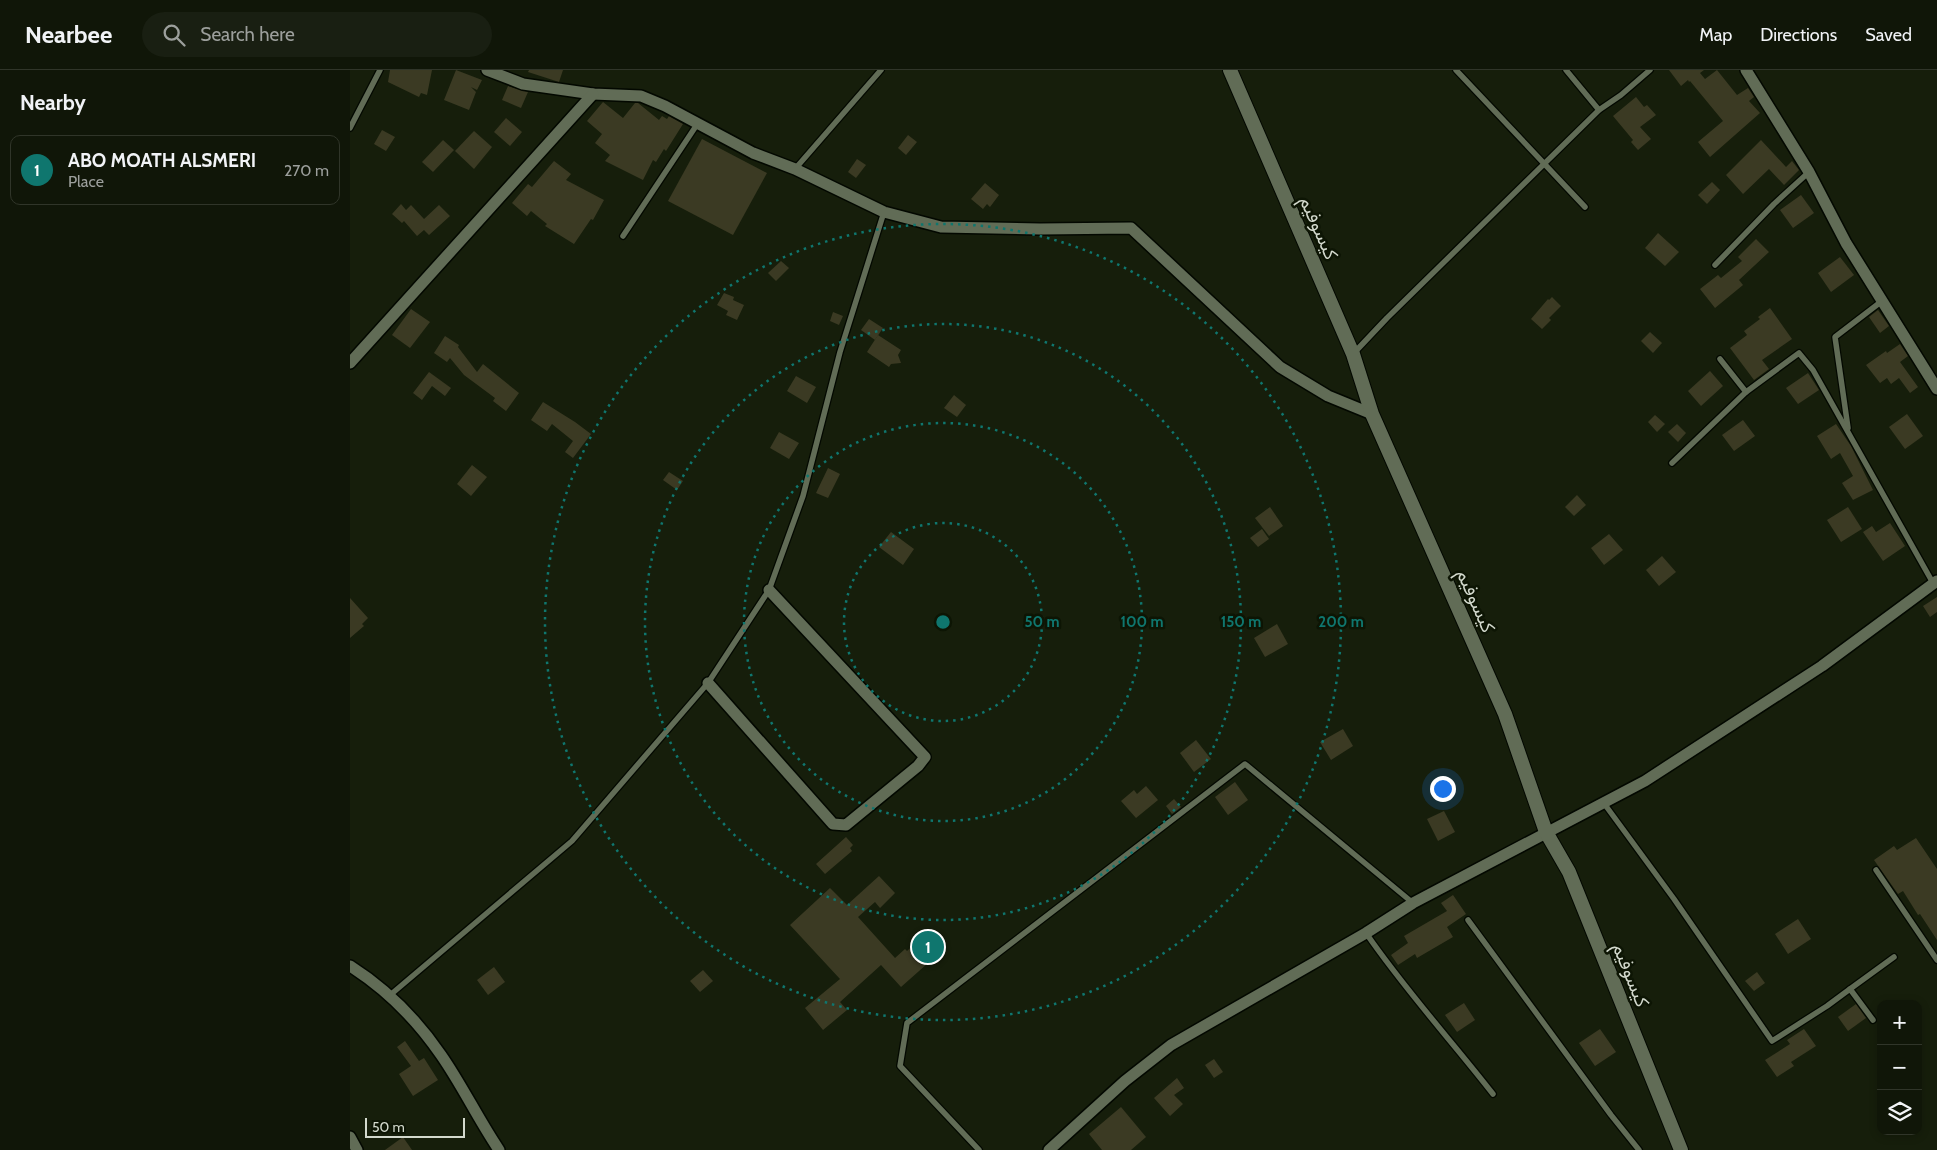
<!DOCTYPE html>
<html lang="en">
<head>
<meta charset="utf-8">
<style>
	body { margin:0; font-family:Cabin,"Noto Sans Arabic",sans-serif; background:#191f12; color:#f1f3f6 }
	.controls { position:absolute; right:15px; bottom:15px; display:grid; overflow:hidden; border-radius:10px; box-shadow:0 2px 8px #0003 }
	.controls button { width:45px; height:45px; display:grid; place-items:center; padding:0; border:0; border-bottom:1px solid #303529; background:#101608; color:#f1f3f6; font:25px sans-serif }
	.scale { position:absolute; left:15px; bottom:12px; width:100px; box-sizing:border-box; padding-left:5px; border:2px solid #d3d9cd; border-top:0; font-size:14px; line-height:18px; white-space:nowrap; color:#d3d9cd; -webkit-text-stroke:4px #0d1504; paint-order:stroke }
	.you { position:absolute; left:1092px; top:718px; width:18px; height:18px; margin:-12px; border:4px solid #fff; border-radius:50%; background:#1a73e8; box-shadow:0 0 0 8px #1a73e833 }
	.badge { display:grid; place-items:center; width:32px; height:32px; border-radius:50%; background:#0f766e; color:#fff; font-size:16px; font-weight:700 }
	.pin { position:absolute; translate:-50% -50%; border:2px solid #fff; box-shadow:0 1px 5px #0006 }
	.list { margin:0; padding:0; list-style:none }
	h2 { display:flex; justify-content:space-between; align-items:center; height:65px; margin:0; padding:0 20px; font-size:21px }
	h2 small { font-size:16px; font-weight:400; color:#9c9f9c }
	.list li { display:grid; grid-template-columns:32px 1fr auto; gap:15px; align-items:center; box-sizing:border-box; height:70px; margin:0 10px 10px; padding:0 10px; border:1px solid #303529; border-radius:10px }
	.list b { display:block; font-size:19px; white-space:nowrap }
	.list p { margin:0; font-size:16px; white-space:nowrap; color:#9c9f9c }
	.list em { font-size:16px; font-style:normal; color:#9c9f9c }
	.icon { flex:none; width:28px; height:28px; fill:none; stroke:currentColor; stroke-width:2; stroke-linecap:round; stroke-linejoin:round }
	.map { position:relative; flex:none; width:1587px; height:1080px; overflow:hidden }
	header { display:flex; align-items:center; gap:30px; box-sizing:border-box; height:70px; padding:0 25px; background:#101608; border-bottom:1px solid #303529 }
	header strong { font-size:24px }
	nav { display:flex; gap:28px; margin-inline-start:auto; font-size:18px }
	.search { width:350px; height:45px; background:#191f12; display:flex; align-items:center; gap:12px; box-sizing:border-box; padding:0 18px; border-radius:28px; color:#9c9f9c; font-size:19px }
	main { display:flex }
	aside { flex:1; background:#101608 }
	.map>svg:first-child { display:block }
	.building { fill:#3b3a23 }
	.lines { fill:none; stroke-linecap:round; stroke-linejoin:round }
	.service-casing { stroke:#030800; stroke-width:8 }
	.minor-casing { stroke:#030800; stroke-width:14 }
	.tertiary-casing { stroke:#030800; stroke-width:16 }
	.service { stroke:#616c56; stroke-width:5.5 }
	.minor { stroke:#616c56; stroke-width:11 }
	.tertiary { stroke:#616c56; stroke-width:14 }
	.ring { fill:none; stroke:#0f766e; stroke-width:2.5; stroke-dasharray:2.5 5 }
	.labels { text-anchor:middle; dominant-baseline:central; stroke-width:5; stroke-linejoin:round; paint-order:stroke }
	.street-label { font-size:19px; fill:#d3d9cd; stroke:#0d1504 }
	.centre { fill:#0f766e; stroke:#0d1504; stroke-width:2.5 }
	.ring-label { font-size:15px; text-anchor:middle; font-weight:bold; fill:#0f766e; stroke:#0d1504; stroke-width:5; stroke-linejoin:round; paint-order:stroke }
</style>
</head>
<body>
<header>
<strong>Nearbee</strong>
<div class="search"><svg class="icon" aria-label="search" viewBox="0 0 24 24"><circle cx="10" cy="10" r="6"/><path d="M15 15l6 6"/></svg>Search here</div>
<nav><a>Map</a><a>Directions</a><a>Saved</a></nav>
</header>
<main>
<aside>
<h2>Nearby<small></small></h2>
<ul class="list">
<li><span class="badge">1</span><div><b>ABO MOATH ALSMERI</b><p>Place</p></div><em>270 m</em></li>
</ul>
</aside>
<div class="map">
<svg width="1587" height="1080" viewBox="0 0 1587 1080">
	<rect width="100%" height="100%" fill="#161e0b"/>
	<!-- building -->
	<g class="building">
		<path d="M40,0H82L77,25L71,23L69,27L38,12Z"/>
		<path d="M106,0L132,10L127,20L121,17L126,22L119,40L94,30Z"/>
		<path d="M179,0H213L209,12L178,2Z"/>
		<path d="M1319,0H1354L1350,3L1355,9L1367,0L1387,25L1398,18L1404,27L1399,31L1410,43L1360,87L1348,72L1373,51L1340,11L1339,12L1338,10L1331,16Z"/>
		<path d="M158,16L178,22L171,38L152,30Z"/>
		<path d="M1286,27L1294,37L1297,35L1306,45L1290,57L1301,69L1288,80L1281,72L1283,70L1263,46Z"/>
		<path d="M253,32L273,48L285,33H288L309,50L312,46L317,49L319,46L333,54L316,81L314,79L306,92L303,90L293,110L255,91L260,85L245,73L252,64L237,51Z"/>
		<path d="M156,48L172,62L160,76L144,62Z"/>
		<path d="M32,60L45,67L36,81L24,74Z"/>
		<path d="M124,61L142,77L124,99L105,81Z"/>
		<path d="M558,65L567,72L556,85L548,78Z"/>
		<path d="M352,69L417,103L383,165L318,131Z"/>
		<path d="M93,70L104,80L83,102L72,92Z"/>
		<path d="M1411,70L1436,97L1442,91L1449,100L1434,115L1419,99L1393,124L1376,105Z"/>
		<path d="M507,89L516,95L506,108L498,102Z"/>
		<path d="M204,91L221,104L216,110L254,130L243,150L241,149L224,174L195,156L197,154L181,141L177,146L162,133L178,114L182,117Z"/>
		<path d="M1362,112L1370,120L1357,134L1348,125Z"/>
		<path d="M635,113L649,125L640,137L637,134L633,139L621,129Z"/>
		<path d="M1451,125L1464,143L1443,158L1430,140Z"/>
		<path d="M51,134L56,140L61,135L74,149L89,135L100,146L79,165L74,160L67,166L54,151L52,153L42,144Z"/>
		<path d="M1308,163L1329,182L1315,196L1295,178Z"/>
		<path d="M1406,169L1419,182L1389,210L1393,215L1365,238L1350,219L1368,205L1371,208L1392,191L1388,187Z"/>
		<path d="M1490,187L1504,205L1481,222L1468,203Z"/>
		<path d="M431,191L439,198L426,211L418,203Z"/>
		<path d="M374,223L384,227L383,230L394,235L387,250L376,245L378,241L367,235Z"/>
		<path d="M1202,227L1211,236L1199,248L1201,250L1192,259L1181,249L1198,229L1199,230Z"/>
		<path d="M1420,238L1442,269L1412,290L1419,299L1404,310L1380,278L1397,265L1394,261L1410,249L1408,247Z"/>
		<path d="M61,239L80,252L60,278L42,265Z"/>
		<path d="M1528,240L1539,256L1530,263L1519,247Z"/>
		<path d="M483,242L493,246L489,255L480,251Z"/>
		<path d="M519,249L533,258L525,270L511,260Z"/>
		<path d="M1300,262L1312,273L1303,283L1291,271Z"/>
		<path d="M528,265L551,280L548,285L551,293L541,294L539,297L517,282Z"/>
		<path d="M95,266L109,275L108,277L127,302L133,294L169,323L156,341L143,331L145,328L114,305L100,288L97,292L84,283Z"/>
		<path d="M1550,274L1558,286L1550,292L1568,317L1560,323L1549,308L1541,314L1537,308L1530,313L1516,295L1536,281L1537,283Z"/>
		<path d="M1360,301L1373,316L1351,336L1338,321Z"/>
		<path d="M79,302L101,318L95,326L82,316L72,330L63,323Z"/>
		<path d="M1458,303L1469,320L1448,334L1436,318Z"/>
		<path d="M446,306L466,317L457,333L437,321Z"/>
		<path d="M604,325L616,335L607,347L594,338Z"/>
		<path d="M193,332L225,352L241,364L223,388L215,382L223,371L202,354L197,361L181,350Z"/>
		<path d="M1557,344L1573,366L1555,379L1539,357Z"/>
		<path d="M1305,345L1315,354L1307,362L1298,352Z"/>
		<path d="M1393,350L1405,366L1384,381L1372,365Z"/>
		<path d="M1327,354L1336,363L1328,372L1318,362Z"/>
		<path d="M1486,354L1501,376L1523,420L1503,430L1492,413L1503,406L1490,383L1481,389L1467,366Z"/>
		<path d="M429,362L449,373L439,389L420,378Z"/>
		<path d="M122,395L137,407L121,426L107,414Z"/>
		<path d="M478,398L490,404L478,428L466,423Z"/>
		<path d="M319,402L333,411L327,420L313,410Z"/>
		<path d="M1227,425L1236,435L1224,446L1215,437Z"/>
		<path d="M920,437L933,456L919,466L905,448Z"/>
		<path d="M1498,437L1512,459L1491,472L1477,450Z"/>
		<path d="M1540,453L1555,476L1533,491L1513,462L1522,456L1526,462Z"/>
		<path d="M912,459L919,469L908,477L900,468Z"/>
		<path d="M541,462L564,479L553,495L529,477Z"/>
		<path d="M1259,464L1273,480L1254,495L1241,478Z"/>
		<path d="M1312,486L1326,502L1309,516L1296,500Z"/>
		<path d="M1587,527V542L1580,547L1573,536Z"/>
		<path d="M0,528L18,548L12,554L14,556L0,568Z"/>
		<path d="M927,554L938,574L915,587L904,568Z"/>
		<path d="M993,659L1003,676L981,690L970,672Z"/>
		<path d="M846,670L861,689L844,702L830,683Z"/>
		<path d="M885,712L898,730L878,745L865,727Z"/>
		<path d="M796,716L808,730L786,748L771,731L784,720L787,724Z"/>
		<path d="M824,729L831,737L822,744L816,736Z"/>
		<path d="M1094,741L1105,762L1088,771L1077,749Z"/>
		<path d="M496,767L503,775L500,778L502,781L475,804L466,794Z"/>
		<path d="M1566,768L1587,799V870L1570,844L1568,845L1553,821L1548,824L1524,790L1544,776L1547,780Z"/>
		<path d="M529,806L545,823L530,838L525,832L508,847L545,888L555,879L557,881L579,860L595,878L551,917L531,895L490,932L497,940L473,960L455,938L490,909L440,855L480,818L497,835Z"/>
		<path d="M1103,825L1116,844L1097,857L1103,867L1067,888L1065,884L1048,895L1041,885L1058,873L1054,866L1097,841L1091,833Z"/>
		<path d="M1448,849L1461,869L1438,884L1425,864Z"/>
		<path d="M144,897L155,912L138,925L127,910Z"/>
		<path d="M353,900L363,911L350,922L340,911Z"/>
		<path d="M1407,902L1415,913L1404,921L1395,911Z"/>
		<path d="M1114,933L1125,950L1107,962L1095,945Z"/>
		<path d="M1506,934L1516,948L1498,961L1488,947Z"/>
		<path d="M1250,959L1266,982L1245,996L1229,973Z"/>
		<path d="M1454,959L1466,976L1441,992L1444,996L1427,1007L1415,990L1440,974L1437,970Z"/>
		<path d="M55,971L69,991L74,988L88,1010L63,1026L49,1004L61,996L47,977Z"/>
		<path d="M864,989L873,1002L864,1008L855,995Z"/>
		<path d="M827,1008L834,1018L824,1025L833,1034L820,1046L804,1028Z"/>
		<path d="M771,1037L796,1067L781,1080H752L739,1064Z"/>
		<path d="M53,1067L62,1080H35Z"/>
	</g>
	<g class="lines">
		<defs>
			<g id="service">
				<path d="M1106,0L1235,137"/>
				<path d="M1216,0L1249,40"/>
				<path d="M0,58L30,0"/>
				<path d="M445,99L531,0"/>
				<path d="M273,166L348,53"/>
				<path d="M1365,195L1424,134L1459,102"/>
				<path d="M1003,284L1037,248L1249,40L1271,25L1300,0"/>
				<path d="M1370,289L1396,322"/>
				<path d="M1498,358L1485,267L1532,231"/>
				<path d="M1322,393L1396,322L1449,283L1463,300L1583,513"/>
				<path d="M1253,732L1324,829L1422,971L1477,936L1500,919L1523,950"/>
				<path d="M1526,800L1587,890"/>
				<path d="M1118,850L1261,1045L1289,1080"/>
				<path d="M1016,863C1055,920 1101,970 1143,1024"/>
				<path d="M1500,919L1544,887"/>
				<path d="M39,926L222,771L358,613L419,520L453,426L490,282L534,142"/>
				<path d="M629,1080L550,996L557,953L895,694L1063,833"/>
			</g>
			<g id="minor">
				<path d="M137,0L173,14L243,24L291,26L315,36L403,83L445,99L534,142L591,157L690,159L781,158L930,297L978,326L1022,344"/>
				<path d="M1396,0L1459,102L1496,173L1587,319"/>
				<path d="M0,293L243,24"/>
				<path d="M358,613L483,754L496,755L568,696L575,687L419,520"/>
				<path d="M0,896C36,919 67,950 91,985C112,1015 128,1049 149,1080"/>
				<path d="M0,1067L7,1080"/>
				<path d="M699,1080L775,1011L821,975L1016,863L1063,833L1295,711L1472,596L1587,511"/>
			</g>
			<path id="tertiary" d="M880,0L1003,284L1022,344L1155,644L1196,762L1219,802L1331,1080"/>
		</defs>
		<!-- service casing -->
		<use href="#service" class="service-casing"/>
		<!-- minor casing -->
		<use href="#minor" class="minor-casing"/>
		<!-- tertiary casing -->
		<use href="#tertiary" class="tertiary-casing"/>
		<!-- service -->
		<use href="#service" class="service"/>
		<!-- minor -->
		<use href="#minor" class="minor"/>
		<!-- tertiary -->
		<use href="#tertiary" class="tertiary"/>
	</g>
	<!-- distance rings -->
	<g class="ring">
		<circle cx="593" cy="552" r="99"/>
		<circle cx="593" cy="552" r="199"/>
		<circle cx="593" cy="552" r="298"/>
		<circle cx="593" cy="552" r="398"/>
	</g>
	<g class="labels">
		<!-- street labels -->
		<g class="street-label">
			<text transform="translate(969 158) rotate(66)">كيسوفيم</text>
			<text transform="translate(1126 531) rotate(66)">كيسوفيم</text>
			<text transform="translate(1281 905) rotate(68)">كيسوفيم</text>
		</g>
	</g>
	<circle cx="593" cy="552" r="8" class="centre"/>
	<g class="ring-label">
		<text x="692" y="557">50 m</text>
		<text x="792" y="557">100 m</text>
		<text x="891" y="557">150 m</text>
		<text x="991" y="557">200 m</text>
	</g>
</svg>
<div class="controls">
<button>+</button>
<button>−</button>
<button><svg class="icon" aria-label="layers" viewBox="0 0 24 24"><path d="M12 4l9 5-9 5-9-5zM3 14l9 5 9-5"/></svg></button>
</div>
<div class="scale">50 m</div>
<div class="you"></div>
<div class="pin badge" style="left:578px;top:877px">1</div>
</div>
</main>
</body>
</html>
